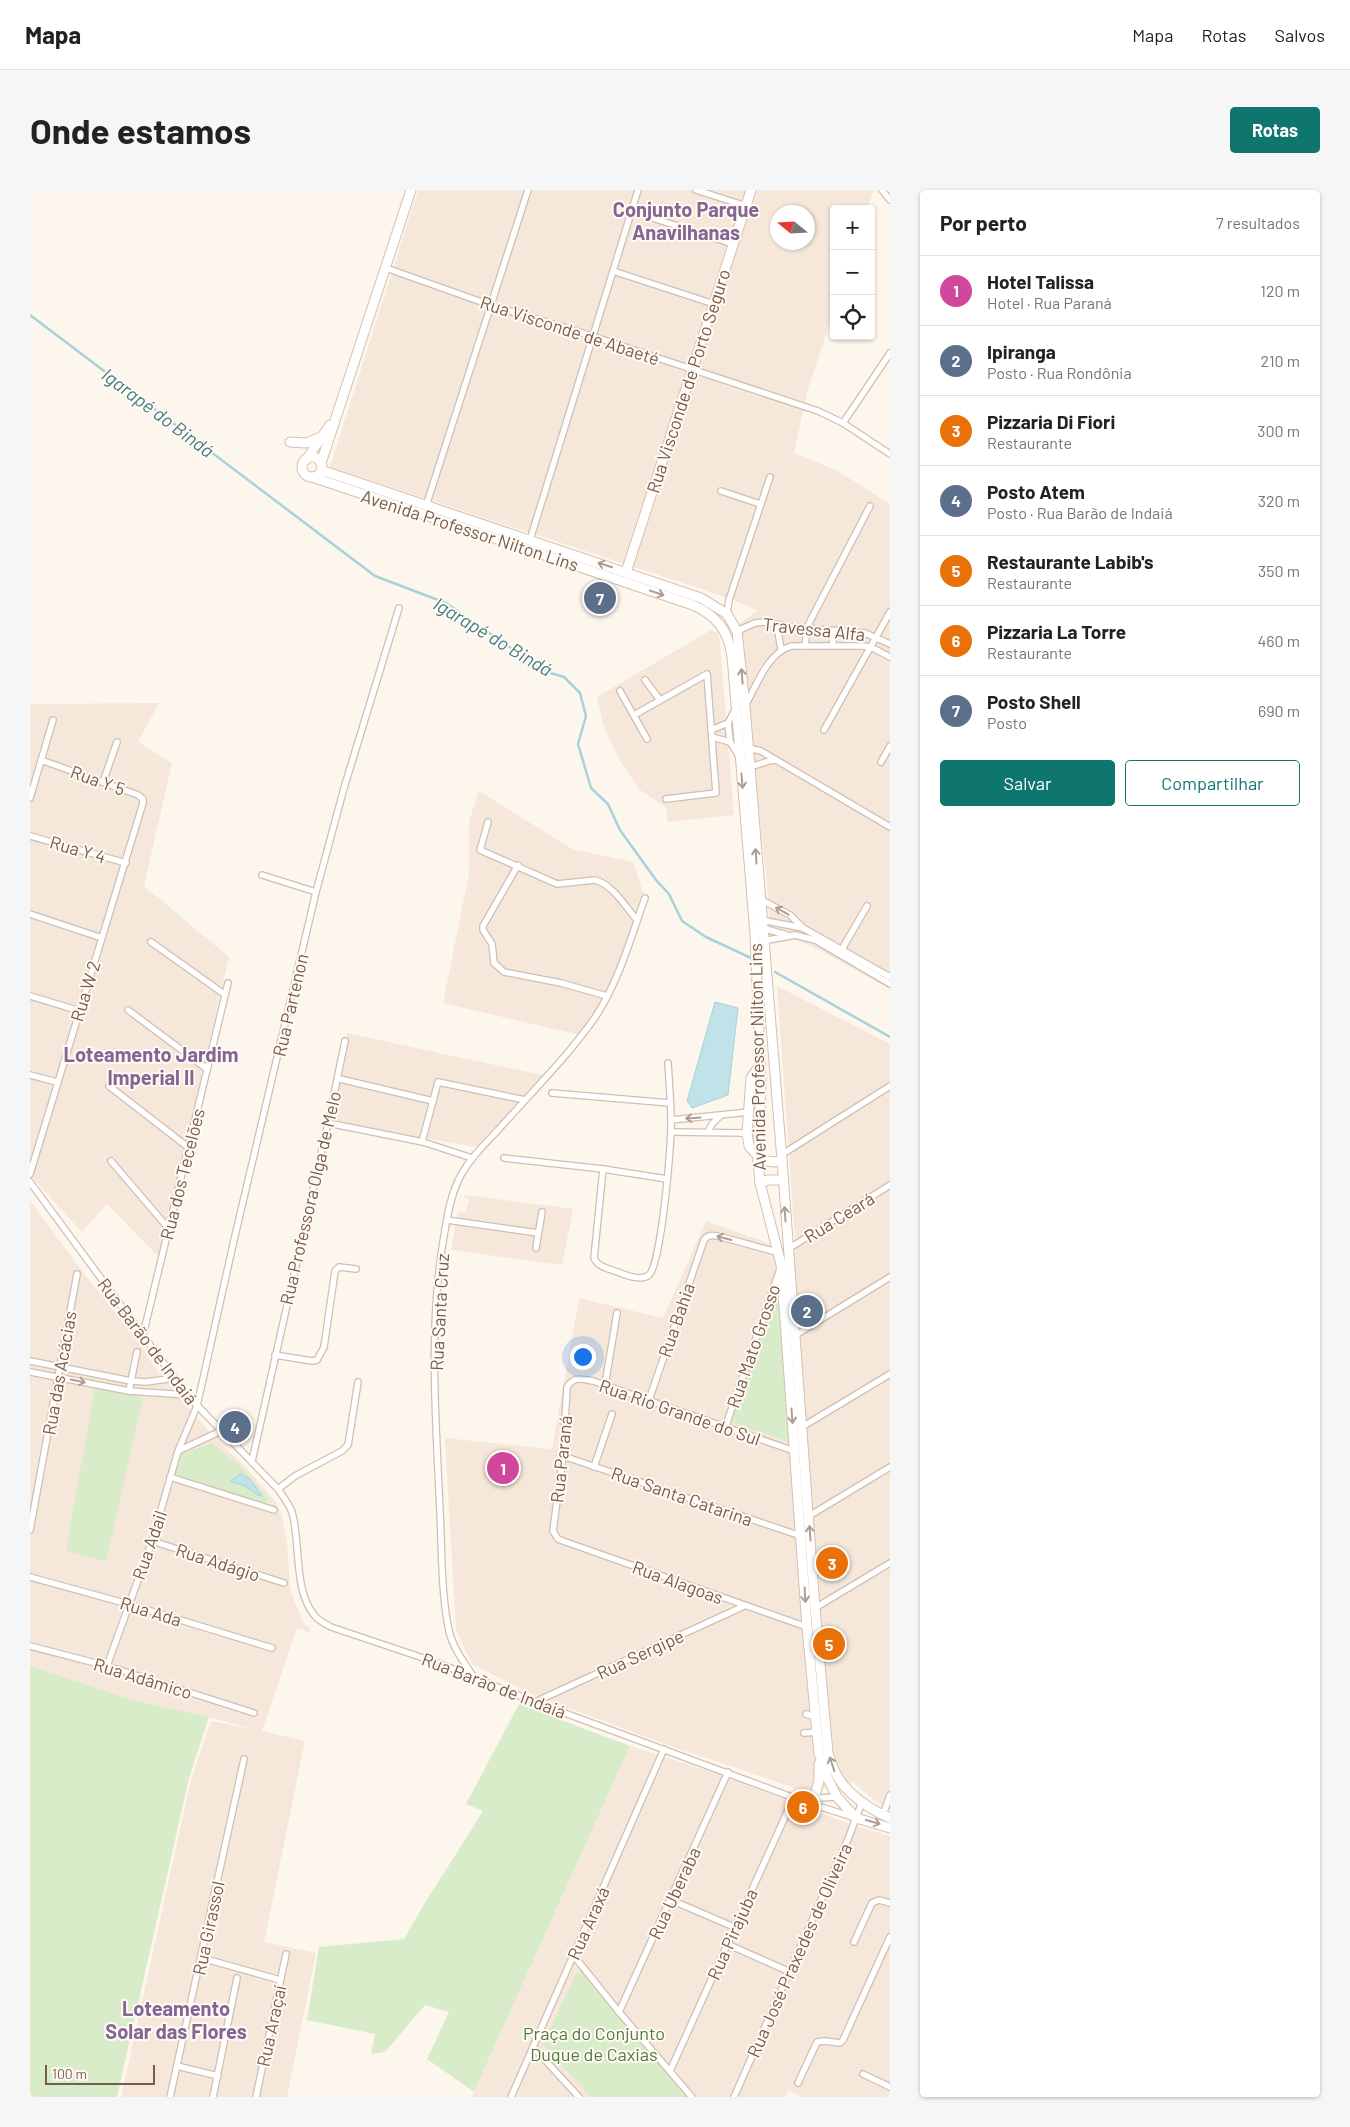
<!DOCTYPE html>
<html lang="pt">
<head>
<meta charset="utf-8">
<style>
	body { margin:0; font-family:Barlow,sans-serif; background:#f6f6f6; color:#222 }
	.controls { position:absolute; right:15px; top:15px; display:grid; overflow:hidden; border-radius:5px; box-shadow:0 1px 4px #0004 }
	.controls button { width:45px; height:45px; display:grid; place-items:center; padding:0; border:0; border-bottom:1px solid #e0e0e0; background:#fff; color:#222; font:25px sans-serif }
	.compass { position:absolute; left:740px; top:15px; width:45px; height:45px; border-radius:50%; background:#fff; box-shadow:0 1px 4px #0004; rotate:288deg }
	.scale { position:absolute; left:15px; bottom:12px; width:110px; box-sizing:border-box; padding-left:5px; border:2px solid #7a5c4d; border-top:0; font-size:14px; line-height:18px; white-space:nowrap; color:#7a5c4d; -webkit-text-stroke:4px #fffaf3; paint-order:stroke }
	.you { position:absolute; left:552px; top:1166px; width:18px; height:18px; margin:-12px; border:4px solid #fff; border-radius:50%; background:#1a73e8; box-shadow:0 0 0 8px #1a73e833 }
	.badge { display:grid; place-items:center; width:32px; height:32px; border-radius:50%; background:#0f766e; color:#fff; font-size:16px; font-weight:700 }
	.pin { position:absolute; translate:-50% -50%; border:2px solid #fff; box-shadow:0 1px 5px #0006 }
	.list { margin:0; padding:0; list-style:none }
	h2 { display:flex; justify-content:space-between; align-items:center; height:65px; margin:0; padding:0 20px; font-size:21px }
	h2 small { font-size:16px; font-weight:400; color:#767676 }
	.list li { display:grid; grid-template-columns:32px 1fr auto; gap:15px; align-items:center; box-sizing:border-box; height:70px; padding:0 20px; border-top:1px solid #e0e0e0 }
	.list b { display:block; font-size:19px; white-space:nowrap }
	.list p { margin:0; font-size:16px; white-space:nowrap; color:#767676 }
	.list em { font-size:16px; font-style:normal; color:#767676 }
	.actions { display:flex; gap:10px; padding:15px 20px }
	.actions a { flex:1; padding:11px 0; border:1px solid #0f766e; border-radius:5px; text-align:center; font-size:18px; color:#0f766e }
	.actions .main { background:#0f766e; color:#fff }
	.icon { flex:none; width:28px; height:28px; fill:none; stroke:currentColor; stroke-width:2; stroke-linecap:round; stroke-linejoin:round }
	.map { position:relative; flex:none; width:860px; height:1907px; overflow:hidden; border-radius:5px }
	header { display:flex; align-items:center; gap:30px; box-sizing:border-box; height:70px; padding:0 25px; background:#fff; border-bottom:1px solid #e0e0e0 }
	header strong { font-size:24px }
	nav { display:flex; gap:28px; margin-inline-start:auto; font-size:18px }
	.intro { display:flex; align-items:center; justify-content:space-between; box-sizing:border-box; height:120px; padding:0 30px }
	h1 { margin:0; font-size:35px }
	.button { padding:12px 22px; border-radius:5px; background:#0f766e; color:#fff; font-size:18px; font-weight:700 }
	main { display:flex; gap:30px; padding:0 30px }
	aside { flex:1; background:#fff; border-radius:5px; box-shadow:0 1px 4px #0004 }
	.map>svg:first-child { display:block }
	.residential { fill:#f5e8da; fill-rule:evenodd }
	.green { fill:#d8ecc9 }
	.water { fill:#bfe3e8; stroke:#a5d3da }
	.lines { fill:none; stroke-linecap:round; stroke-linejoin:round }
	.stream { stroke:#a5d3da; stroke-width:2.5 }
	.street-casing { stroke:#d1beb0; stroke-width:8 }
	.secondary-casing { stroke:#d6c0b0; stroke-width:11 }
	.street { stroke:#fff; stroke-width:5.5 }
	.secondary { stroke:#fff; stroke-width:9 }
	.oneway { stroke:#af9d94 }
	.labels { text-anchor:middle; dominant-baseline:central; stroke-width:4; stroke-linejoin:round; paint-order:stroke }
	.street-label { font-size:18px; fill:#7a5c4d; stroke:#fffaf3 }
	.park-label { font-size:18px; fill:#537a41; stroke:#fffaf3 }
	.water-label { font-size:19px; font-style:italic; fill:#437c86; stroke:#fffaf3 }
	.quarter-label { font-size:20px; font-weight:bold; fill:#846695; stroke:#fffaf3 }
</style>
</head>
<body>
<header>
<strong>Mapa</strong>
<nav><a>Mapa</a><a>Rotas</a><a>Salvos</a></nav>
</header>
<div class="intro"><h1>Onde estamos</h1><a class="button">Rotas</a></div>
<main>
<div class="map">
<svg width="860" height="1907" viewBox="0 0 860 1907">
	<rect width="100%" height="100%" fill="#fdf6ec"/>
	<!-- residential -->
	<g class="residential">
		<path d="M388,0H844L837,19H804V120L777,202L764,263L808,281L860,314V799L795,763L767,750L741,753L737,694L727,606L720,519L709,434L728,420L689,405L300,277ZM748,22H778V52H748Z"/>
		<path d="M681,440L689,443L704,625L638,632L636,617L610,600L589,570L573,534L567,507Z"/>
		<path d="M129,513L108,552L142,573L114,696L199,767L129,1067L77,1014L52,1042L0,985V514Z"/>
		<path d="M449,601L542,659L603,672L615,708L577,806L550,845L413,813L439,683V631Z"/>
		<path d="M747,796L860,854V1619L849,1614L823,1592L777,1602L632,1553L501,1504L442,1474L426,1440L415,1248L522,1259L549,1108L633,1128L676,1031L766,1063Z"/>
		<path d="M317,843L516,886L451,958L300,931Z"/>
		<path d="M435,1005L543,1019L532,1075L421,1060L428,1021L436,1022L439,1009L434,1008Z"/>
		<path d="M0,1010L49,1077L108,1151L124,1176L187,1251L209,1270L245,1311L251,1322L257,1350L260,1397L265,1413L275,1435L281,1438L279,1442L267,1438L232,1541L275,1551L234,1752L286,1763L257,1907H91L161,1590L181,1531L227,1540L179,1527L99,1509L0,1476Z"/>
		<path d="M600,1556L691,1585L819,1634L860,1646V1907H771L758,1900L755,1907H442Z"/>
	</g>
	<!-- green -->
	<g class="green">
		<path d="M750,1079L763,1253L701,1232Z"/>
		<path d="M65,1197L113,1207L76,1372L36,1360Z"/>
		<path d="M182,1253L210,1276L239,1309L235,1313L145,1284L150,1265Z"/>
		<path d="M0,1476L99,1509L179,1527L159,1588L87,1907H0Z"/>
		<path d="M489,1514L600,1556L444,1902L397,1869L419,1822L395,1815L355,1862L341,1864L345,1844L277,1830L289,1757L374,1749C398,1705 427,1664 453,1621L436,1614Z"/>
		<path d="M553,1781L663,1907H561L513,1854L546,1784Z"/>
	</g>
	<!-- water -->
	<g class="water">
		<path d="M685,812L708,818L698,905L662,918L657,911Z"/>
		<path d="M210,1284L220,1289L232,1306C224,1305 221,1299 213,1295C208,1293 206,1295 201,1291Z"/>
	</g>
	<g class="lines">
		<!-- stream -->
		<g class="stream">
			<path d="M0,125L345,386L416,413L514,481L534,487L550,503L556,526L548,554L561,598L578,614L590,640L626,690L639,704L652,731L676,747L721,768"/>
			<path d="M745,782L860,847"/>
		</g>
		<defs>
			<g id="street">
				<path d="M666,0L716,16"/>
				<path d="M852,0L860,10"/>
				<path d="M601,21L703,54"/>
				<path d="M356,78L460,115L562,146L788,221L813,233L860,264"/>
				<path d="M583,81L684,114"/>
				<path d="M813,233L860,163"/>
				<path d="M691,301L730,314"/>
				<path d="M396,316L498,0"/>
				<path d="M500,350L608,0"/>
				<path d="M697,424L699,410L740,287"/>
				<path d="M747,436L751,459"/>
				<path d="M707,441L725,433L735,432L760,437L835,443L860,454"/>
				<path d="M802,441L803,455"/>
				<path d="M775,456L777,437L840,316"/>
				<path d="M615,490L630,510"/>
				<path d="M590,501L617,549"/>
				<path d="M716,514C728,493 737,464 761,456H833L841,457L860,467"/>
				<path d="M604,525L677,484L686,603L636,609"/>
				<path d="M698,533L700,552"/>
				<path d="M681,540L698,533L705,520"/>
				<path d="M794,540L860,422"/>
				<path d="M682,547L700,552L709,566"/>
				<path d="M718,558L731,561L860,637"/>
				<path d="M851,572L860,556"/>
				<path d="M720,577L739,571L746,570"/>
				<path d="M73,592L87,552"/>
				<path d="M0,608L23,530"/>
				<path d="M458,632L450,660L527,694L565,690C583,695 595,716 607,730"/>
				<path d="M0,646L96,673"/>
				<path d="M488,675L453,736V740L462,754L464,773L474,782L531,793L577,806"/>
				<path d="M232,685L286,702"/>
				<path d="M730,709L760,725L773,738"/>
				<path d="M0,724L72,748"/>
				<path d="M731,730L773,738L860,787"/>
				<path d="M732,738L757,745"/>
				<path d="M733,751L765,745L785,750L860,794"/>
				<path d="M121,752L194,804"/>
				<path d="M812,759L837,716"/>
				<path d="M0,806L50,821"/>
				<path d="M98,820L177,879"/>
				<path d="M0,885L27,892"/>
				<path d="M310,889L403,911L408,892L495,910"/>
				<path d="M79,896L159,958"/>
				<path d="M522,903L640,913"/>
				<path d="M641,930L719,922"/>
				<path d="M298,933L393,952L442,968"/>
				<path d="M641,942L717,943"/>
				<path d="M678,942L682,934L690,926"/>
				<path d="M393,948L403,911"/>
				<path d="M751,965L860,896"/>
				<path d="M474,968L573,979L637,989"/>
				<path d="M81,971L139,1039"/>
				<path d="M573,979L564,1068C568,1078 581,1079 590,1083C598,1086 611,1091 619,1085C631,1075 642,952 641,931C641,912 639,892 638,873"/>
				<path d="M0,984L113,613V609L108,605L11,570"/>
				<path d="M0,992L157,1205L248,1299C253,1306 259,1314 262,1322C271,1353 263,1401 285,1426C289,1431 296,1434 301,1437L408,1473L505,1512L778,1613L823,1627"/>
				<path d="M417,1030L508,1043"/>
				<path d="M506,1058L512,1022"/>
				<path d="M758,1059L860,995"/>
				<path d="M113,1145L198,793"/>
				<path d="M764,1146L860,1087"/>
				<path d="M245,1165L282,1171L287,1170L294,1157L305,1081L309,1077L326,1079"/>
				<path d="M0,1171L101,1191L116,1192L145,1188"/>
				<path d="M0,1182L99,1201L157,1205"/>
				<path d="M575,1195L587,1123"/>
				<path d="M99,1201L107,1162"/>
				<path d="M619,1210L674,1050C678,1045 681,1045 688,1046L750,1063"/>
				<path d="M772,1237L860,1184"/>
				<path d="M695,1238L750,1079"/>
				<path d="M148,1261L191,1241"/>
				<path d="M764,1261L563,1191C551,1189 544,1186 537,1197L533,1266L523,1341L528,1349L533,1351L777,1437"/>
				<path d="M533,1266L771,1346"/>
				<path d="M222,1271L298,933L315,851"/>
				<path d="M564,1277L582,1224"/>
				<path d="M140,1287L244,1320"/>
				<path d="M248,1299L265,1286L312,1261L318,1255L328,1192"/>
				<path d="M779,1326L860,1277"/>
				<path d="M0,1340L47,1084"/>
				<path d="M122,1351L254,1393"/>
				<path d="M0,1387L98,1414L242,1458"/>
				<path d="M785,1418L860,1373"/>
				<path d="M0,1456L77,1476L224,1523"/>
				<path d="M77,1476L122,1351L148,1261L167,1216L204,1050L286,702L314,598L369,418"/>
				<path d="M443,1486C434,1472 423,1458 419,1441C411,1404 412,1360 410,1322C406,1230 398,1137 414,1046C417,1026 421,1003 431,985C441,967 455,954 469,939C500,904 540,864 566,826C589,791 601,747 615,708"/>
				<path d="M505,1512L714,1416"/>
				<path d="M776,1524L786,1527"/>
				<path d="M774,1543L787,1542"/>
				<path d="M771,1609L807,1607"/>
				<path d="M853,1625L860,1605"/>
				<path d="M641,1710L704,1737"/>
				<path d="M824,1752L842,1713L849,1710L860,1713"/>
				<path d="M697,1754L760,1782"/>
				<path d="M544,1766L589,1822L662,1907"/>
				<path d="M172,1768L250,1790"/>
				<path d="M589,1822L698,1582"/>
				<path d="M503,1857L549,1907"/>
				<path d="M147,1876L188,1886"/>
				<path d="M640,1881L764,1607"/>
				<path d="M833,1884L860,1897"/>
				<path d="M768,1893L787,1852L794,1851L810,1853L813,1850L860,1747"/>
				<path d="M140,1907L214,1569"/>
				<path d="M183,1907L207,1788"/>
				<path d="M226,1907L256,1764"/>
				<path d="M481,1907L634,1559"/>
				<path d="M704,1907L818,1649L832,1612"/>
			</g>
			<g id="secondary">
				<path d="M260,252L276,253L291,247"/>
				<circle cx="282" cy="277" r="10"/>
				<path d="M276,270L300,235"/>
				<path d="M291,273L381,0"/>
				<path d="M291,280L671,408L697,424L707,441L715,516L752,970L785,1418L798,1563C800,1569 802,1576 805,1582C815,1603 839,1619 860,1628"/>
				<path d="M282,287L663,415C687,426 698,440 702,466L725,744L731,892L728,970L730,993L751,1074L777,1437L789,1564L797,1587L807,1607L826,1628L860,1638"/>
				<path d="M596,382L721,0"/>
				<path d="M728,966L719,956L717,943L721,888L730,875"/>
				<path d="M728,970L744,972L752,970"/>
				<path d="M730,993L738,990H753"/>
				<path d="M784,1608L789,1591V1574"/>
			</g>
		</defs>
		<!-- street casing -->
		<use href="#street" class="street-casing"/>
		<!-- secondary casing -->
		<use href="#secondary" class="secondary-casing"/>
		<!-- street -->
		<use href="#street" class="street"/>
		<!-- secondary -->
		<use href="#secondary" class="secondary"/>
	</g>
	<!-- one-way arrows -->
	<defs><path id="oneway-shaft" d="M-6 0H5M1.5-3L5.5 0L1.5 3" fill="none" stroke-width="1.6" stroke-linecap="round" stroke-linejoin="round" transform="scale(1.25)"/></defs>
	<g class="oneway">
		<use href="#oneway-shaft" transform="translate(575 375) rotate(-162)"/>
		<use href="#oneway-shaft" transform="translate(627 403) rotate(19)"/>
		<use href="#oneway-shaft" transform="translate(712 486) rotate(-95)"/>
		<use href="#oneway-shaft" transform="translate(712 591) rotate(85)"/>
		<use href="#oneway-shaft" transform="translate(726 666) rotate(-94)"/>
		<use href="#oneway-shaft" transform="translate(752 721) rotate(-151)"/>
		<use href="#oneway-shaft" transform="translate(663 928) rotate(176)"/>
		<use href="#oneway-shaft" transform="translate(755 1024) rotate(-94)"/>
		<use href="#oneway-shaft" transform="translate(694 1048) rotate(-165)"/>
		<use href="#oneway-shaft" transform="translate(48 1191) rotate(11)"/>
		<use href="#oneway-shaft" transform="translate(762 1226) rotate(86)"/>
		<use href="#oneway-shaft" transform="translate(780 1343) rotate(-94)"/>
		<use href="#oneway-shaft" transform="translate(775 1405) rotate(87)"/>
		<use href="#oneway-shaft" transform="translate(802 1574) rotate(-108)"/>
		<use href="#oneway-shaft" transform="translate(843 1632) rotate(16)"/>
	</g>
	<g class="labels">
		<!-- street labels -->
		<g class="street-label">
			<text transform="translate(540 140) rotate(18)">Rua Visconde de Abaeté</text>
			<text transform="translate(658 191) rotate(-72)">Rua Visconde de Porto Seguro</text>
			<text transform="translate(440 340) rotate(18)">Avenida Professor Nilton Lins</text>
			<text transform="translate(784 439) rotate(6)">Travessa Alfa</text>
			<text transform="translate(68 590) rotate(20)">Rua Y 5</text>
			<text transform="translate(48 659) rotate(16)">Rua Y 4</text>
			<text transform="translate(55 801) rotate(-73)">Rua W 2</text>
			<text transform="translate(260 815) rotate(-77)">Rua Partenon</text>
			<text transform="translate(727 867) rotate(-91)">Avenida Professor Nilton Lins</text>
			<text transform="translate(152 984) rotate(-76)">Rua dos Tecelões</text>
			<text transform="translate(280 1008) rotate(-77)">Rua Professora Olga de Melo</text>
			<text transform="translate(809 1027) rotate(-32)">Rua Ceará</text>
			<text transform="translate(409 1122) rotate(-87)">Rua Santa Cruz</text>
			<text transform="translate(646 1130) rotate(-71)">Rua Bahia</text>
			<text transform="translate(118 1151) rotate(53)">Rua Barão de Indaiá</text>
			<text transform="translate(723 1156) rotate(-71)">Rua Mato Grosso</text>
			<text transform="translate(29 1183) rotate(-80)">Rua das Acácias</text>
			<text transform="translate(650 1222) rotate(19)">Rua Rio Grande do Sul</text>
			<text transform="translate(531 1269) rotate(-84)">Rua Paraná</text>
			<text transform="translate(652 1306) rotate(19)">Rua Santa Catarina</text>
			<text transform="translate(119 1355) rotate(-71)">Rua Adail</text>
			<text transform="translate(188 1372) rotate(18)">Rua Adágio</text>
			<text transform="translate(648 1392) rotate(20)">Rua Alagoas</text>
			<text transform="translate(121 1421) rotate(17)">Rua Ada</text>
			<text transform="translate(610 1464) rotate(-25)">Rua Sergipe</text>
			<text transform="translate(113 1488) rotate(17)">Rua Adâmico</text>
			<text transform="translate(464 1495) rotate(21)">Rua Barão de Indaiá</text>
			<text transform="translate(644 1703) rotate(-65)">Rua Uberaba</text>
			<text transform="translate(558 1733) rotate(-66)">Rua Araxá</text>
			<text transform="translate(178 1738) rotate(-78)">Rua Girassol</text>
			<text transform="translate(702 1744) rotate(-66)">Rua Pirajuba</text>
			<text transform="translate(769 1760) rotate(-66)">Rua José Praxedes de Oliveira</text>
			<text transform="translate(241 1836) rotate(-78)">Rua Araçaí</text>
		</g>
		<!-- park labels -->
		<g class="park-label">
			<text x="564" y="1843">Praça do Conjunto<tspan x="564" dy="21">Duque de Caxias</tspan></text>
		</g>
		<!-- water labels -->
		<g class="water-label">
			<text transform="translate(128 222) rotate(37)">Igarapé do Bindá</text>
			<text transform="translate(463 446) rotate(31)">Igarapé do Bindá</text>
		</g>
		<!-- quarter labels -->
		<g class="quarter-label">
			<text x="656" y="19">Conjunto Parque<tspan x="656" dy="23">Anavilhanas</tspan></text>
			<text x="121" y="864">Loteamento Jardim<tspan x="121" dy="23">Imperial II</tspan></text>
			<text x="146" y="1818">Loteamento<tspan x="146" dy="23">Solar das Flores</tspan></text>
		</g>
	</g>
</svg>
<div class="controls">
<button>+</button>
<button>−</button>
<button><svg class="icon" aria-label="locate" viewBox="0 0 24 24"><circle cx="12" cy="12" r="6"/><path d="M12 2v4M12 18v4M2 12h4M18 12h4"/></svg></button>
</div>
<svg class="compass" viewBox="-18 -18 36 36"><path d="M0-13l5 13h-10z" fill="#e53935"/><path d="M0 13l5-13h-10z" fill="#767676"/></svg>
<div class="scale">100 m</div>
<div class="you"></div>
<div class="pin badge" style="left:473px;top:1278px;background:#d1479c">1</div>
<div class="pin badge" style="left:777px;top:1121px;background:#5c6f8a">2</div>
<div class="pin badge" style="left:802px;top:1373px;background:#e8710a">3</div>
<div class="pin badge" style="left:205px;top:1237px;background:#5c6f8a">4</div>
<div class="pin badge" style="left:799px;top:1454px;background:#e8710a">5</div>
<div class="pin badge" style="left:773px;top:1617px;background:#e8710a">6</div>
<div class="pin badge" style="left:570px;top:408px;background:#5c6f8a">7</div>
</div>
<aside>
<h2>Por perto<small>7 resultados</small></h2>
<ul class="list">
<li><span class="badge" style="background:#d1479c">1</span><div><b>Hotel Talissa</b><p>Hotel · Rua Paraná</p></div><em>120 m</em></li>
<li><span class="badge" style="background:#5c6f8a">2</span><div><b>Ipiranga</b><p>Posto · Rua Rondônia</p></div><em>210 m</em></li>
<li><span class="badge" style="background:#e8710a">3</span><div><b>Pizzaria Di Fiori</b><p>Restaurante</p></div><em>300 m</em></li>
<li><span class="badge" style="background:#5c6f8a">4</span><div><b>Posto Atem</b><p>Posto · Rua Barão de Indaiá</p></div><em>320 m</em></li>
<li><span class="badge" style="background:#e8710a">5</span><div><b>Restaurante Labib's</b><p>Restaurante</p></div><em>350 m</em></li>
<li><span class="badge" style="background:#e8710a">6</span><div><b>Pizzaria La Torre</b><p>Restaurante</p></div><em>460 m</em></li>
<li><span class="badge" style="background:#5c6f8a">7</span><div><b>Posto Shell</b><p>Posto</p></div><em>690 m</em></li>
</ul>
<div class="actions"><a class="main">Salvar</a><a>Compartilhar</a></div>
</aside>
</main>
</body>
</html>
